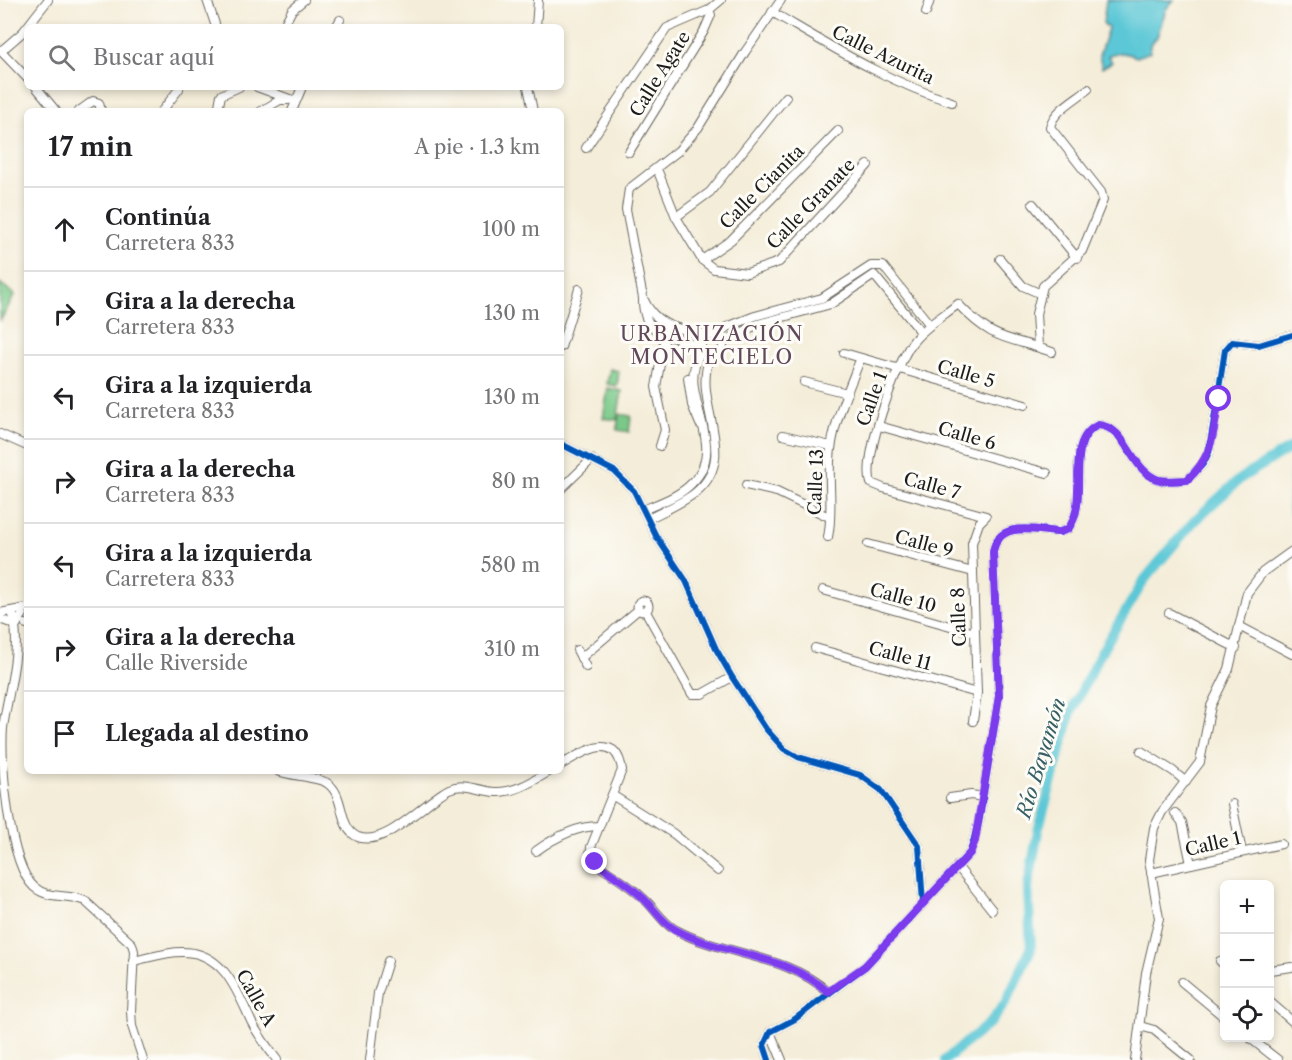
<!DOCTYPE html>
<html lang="es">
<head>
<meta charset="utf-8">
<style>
	body { margin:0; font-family:"Libre Caslon Text",serif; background:#f2f2f2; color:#202124 }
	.controls { position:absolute; right:18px; bottom:18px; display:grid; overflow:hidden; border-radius:9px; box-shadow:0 3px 9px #0003 }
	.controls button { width:54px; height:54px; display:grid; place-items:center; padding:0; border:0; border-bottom:2px solid #e0e0e0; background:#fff; color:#202124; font:30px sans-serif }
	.stop { position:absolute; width:18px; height:18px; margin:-14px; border:4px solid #7c3aed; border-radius:50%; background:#fff }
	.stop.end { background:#7c3aed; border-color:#fff; box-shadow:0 2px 6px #0008 }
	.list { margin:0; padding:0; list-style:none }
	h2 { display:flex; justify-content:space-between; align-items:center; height:78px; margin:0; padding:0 24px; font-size:26px }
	h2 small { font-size:20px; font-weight:400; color:#757577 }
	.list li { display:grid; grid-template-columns:39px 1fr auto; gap:18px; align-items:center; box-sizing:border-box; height:84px; padding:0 24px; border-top:2px solid #e0e0e0 }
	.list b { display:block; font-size:22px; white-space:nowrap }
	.list p { margin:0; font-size:20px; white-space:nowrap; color:#757577 }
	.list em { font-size:20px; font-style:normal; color:#757577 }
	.icon { flex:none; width:33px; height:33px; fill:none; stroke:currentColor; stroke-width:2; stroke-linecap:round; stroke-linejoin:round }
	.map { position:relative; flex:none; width:1292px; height:1060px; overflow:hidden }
	.search { position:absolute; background:#fff; box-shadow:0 3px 9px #0003; left:24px; top:24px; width:540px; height:66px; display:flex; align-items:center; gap:15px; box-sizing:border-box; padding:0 21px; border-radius:9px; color:#757577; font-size:22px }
	.panel { position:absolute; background:#fff; box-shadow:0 3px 9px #0003; left:24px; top:108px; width:540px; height:666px; border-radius:9px }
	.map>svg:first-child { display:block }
	.green { fill:#7ac989; stroke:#4b7252; stroke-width:1.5 }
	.water { fill:#5cc7d6; stroke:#3c7279; stroke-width:1.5 }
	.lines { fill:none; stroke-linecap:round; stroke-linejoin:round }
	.stream { stroke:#5cc7d6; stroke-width:1.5 }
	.river { stroke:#5cc7d6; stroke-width:10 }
	.minor-casing { stroke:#68655e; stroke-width:10 }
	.minor { stroke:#fff; stroke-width:8 }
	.cycleway-casing { stroke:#fdfcf7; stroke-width:10 }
	.cycleway { stroke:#0057b8; stroke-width:6 }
	.route { stroke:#7c3aed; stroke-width:8 }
	.labels { text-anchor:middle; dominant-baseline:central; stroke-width:6; stroke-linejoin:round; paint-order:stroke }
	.street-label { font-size:18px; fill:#1c1c1c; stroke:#fdfcf7 }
	.neighbourhood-label { font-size:20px; letter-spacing:1.5px; fill:#61485a; stroke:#fdfcf7 }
	.water-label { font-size:20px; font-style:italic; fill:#366066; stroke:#fdfcf7 }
</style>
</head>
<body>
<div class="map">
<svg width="1292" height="1060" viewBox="0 0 1292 1060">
	<rect width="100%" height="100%" fill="#fdfcf7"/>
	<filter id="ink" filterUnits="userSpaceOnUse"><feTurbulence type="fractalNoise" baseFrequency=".0167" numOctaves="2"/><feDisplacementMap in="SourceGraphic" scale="12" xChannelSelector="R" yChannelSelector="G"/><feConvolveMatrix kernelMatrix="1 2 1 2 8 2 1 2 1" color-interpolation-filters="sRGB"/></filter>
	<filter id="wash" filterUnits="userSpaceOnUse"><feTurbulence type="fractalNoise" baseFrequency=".008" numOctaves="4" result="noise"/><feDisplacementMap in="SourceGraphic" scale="24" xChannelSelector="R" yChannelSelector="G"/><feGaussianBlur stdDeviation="1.35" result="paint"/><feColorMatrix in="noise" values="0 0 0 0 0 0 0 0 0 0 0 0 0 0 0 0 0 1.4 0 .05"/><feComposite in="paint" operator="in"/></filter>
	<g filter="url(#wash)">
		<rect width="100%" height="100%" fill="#f4edd9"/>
		<!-- green -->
		<g class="green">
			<path d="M0,283L15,295L0,321Z"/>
			<path d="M610,369L619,371L617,386L607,384Z"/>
			<path d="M608,388L622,391L617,420L603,418Z"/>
			<path d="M619,414L631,416L629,432L617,430Z"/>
		</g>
		<!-- water -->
		<path class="water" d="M1106,0H1174L1166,9L1157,37L1150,44V52L1137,57C1127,53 1116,51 1108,56L1112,62L1102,68L1099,56L1108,28L1103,23Z"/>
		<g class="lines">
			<!-- stream -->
			<path class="stream" d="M1292,452L1288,509L1292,518"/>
			<!-- river -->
			<path class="river" d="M945,1060L991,1022L1006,1002L1031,949L1028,887L1038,831L1071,712L1100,654L1145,579L1194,521L1241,478L1292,447"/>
		</g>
	</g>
	<g filter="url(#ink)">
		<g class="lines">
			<defs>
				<g id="minor">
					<path d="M207,0L216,27"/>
					<path d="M772,12C829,45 889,83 952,102"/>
					<path d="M926,12L930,0"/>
					<path d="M283,27L292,10L304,0"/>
					<path d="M336,27L340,20"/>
					<path d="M536,27L538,0"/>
					<path d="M0,50L27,78"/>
					<path d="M1,51L23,32L48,0"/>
					<path d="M36,87L56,111"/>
					<path d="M257,87L295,101"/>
					<path d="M528,87L533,111"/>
					<path d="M79,111L93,101L99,103L101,111"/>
					<path d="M162,111L179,89"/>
					<path d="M218,111L221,95L239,87"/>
					<path d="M261,111L280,100H288"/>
					<path d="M292,111L302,87"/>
					<path d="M586,148L667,28L709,10L721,0"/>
					<path d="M629,152L704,31L711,15L709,10"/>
					<path d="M657,169L676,217L702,260L714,269L747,273L779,262L868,165"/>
					<path d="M1033,204L1077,258"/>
					<path d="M676,217L710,192L786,97"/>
					<path d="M1000,259L1023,286L1041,294"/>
					<path d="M702,260L731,240L838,131"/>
					<path d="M643,298L626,209L629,189L678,151L698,128L745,52L781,0"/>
					<circle cx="712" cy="346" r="11"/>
					<path d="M715,336L727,327L755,316L822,298L871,266H883L930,325"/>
					<path d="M722,343L758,324L831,304L874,275L921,332"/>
					<path d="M561,347L579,289"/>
					<path d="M1038,347L1036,314L1043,286L1082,251L1103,200L1101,192L1050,127C1053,111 1076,99 1088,89"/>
					<path d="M701,348C672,333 642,339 643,298C656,328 680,329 709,335"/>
					<path d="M844,353L1025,405"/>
					<path d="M688,378L692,405L700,424"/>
					<path d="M804,382L847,393"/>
					<path d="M879,426L1047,473"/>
					<path d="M0,434L27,446"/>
					<path d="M783,435L831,446"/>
					<path d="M561,444L614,471L634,491L656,536L686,581L716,649L732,677L766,729L784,749L798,757L860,775L881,790L919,846L923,903"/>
					<path d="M660,446L665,430L656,387L666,330"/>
					<path d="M746,485L777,492L829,517"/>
					<path d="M561,489L592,459"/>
					<path d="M643,510C659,503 680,496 692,483C732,444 672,391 702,351"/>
					<path d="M648,519C663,511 683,503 696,492C741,455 691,402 710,357"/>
					<path d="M828,537C834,509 827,477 831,449C835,419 849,388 860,360"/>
					<path d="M868,544L973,572"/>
					<path d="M823,590L975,633"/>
					<circle cx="643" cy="606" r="5.5"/>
					<path d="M645,610L692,694H702L732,677"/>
					<path d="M12,611C23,649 8,690 3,728C0,762 9,864 34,887C49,900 68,893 85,901L132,944L134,951L131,1011L132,1026L143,1060"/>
					<path d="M0,613L27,608"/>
					<path d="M1169,613L1236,648"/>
					<path d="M0,619L16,625L23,614"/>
					<path d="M26,624H27"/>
					<path d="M1239,626L1292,654"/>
					<path d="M815,648L977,693"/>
					<path d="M577,650L586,667"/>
					<path d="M581,658L639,609"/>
					<path d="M973,721L977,693L972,543L979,523L986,516L883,488L871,483C862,458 896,365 912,343C924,327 943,316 958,304C994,342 1006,336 1052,352"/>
					<path d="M1141,751L1173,771L1186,782"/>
					<path d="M561,765C581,753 616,729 622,770L591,847L590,857L595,863C610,874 629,884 643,898C654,907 663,924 676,930C724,956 787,954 828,992"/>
					<path d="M278,771C291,776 318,777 327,783C346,795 337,828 358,837C386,848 426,800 449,789C465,782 479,791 495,792C515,793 533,781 550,771"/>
					<path d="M612,795L674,834L718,871"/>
					<path d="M950,798L971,795L983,797"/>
					<path d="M1232,804L1242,852"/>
					<path d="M1175,813L1182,822L1191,864"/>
					<path d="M536,851C554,838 576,826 599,826"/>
					<path d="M957,866L992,910"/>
					<path d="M1151,873L1281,844"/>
					<path d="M133,961C149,958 168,951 184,952C224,953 237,991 251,1021C258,1035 268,1048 277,1060"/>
					<path d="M1220,961L1224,965"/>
					<path d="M1270,970L1292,967"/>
					<path d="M1182,982L1224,1017"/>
					<path d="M1270,1002L1292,1021"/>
					<path d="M1140,1026L1154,1030L1191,1060"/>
					<path d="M770,1032L782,1060"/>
					<path d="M1250,1038L1278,1060"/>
					<path d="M370,1060L378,993L388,961"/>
					<path d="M769,1060L764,1045L770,1032L795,1019L865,966L970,853L979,821L999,696L993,552C998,519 1036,531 1060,532L1068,529C1091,500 1062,442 1098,425C1128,427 1130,471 1159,480C1167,482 1178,480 1187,480L1203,464L1209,452L1225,350L1232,342L1259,345L1292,335"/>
					<path d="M1135,1060L1146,973L1159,918L1149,860L1154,828L1162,812L1200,762L1211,706L1229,669L1247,593L1263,572L1292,551"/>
				</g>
			</defs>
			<!-- minor casing -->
			<use href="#minor" class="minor-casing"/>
			<!-- minor -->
			<use href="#minor" class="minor"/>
			<defs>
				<g id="cycleway">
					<path d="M561,444L614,471L634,491L656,536L686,581L716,649L732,677L766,729L784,749L798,757L860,775L881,790L919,846L923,903"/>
					<path d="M769,1060L764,1045L770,1032L795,1019L865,966L970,853L979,821L999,696L993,552C998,519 1036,531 1060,532L1068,529C1091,500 1062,442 1098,425C1128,427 1130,471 1159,480C1167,482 1178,480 1187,480L1203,464L1209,452L1225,350L1232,342L1259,345L1292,335"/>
				</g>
			</defs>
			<!-- cycleway casing -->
			<use href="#cycleway" class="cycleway-casing"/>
			<!-- cycleway -->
			<use href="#cycleway" class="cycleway"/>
		</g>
	</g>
	<g class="lines" filter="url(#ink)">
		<!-- route -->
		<path class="route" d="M595,862C610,874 629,884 643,898C653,907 663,924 676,930C724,956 787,954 828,992L865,966L970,853L975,841L999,696L993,552C998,519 1036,531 1060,532L1068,529C1091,500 1062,442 1098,425C1128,427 1130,471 1159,480C1167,482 1178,480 1187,480C1214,456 1213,432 1219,399"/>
	</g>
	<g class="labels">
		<!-- street labels -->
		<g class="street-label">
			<text transform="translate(883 55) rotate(26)">Calle Azurita</text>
			<text transform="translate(660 74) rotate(-58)">Calle Agate</text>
			<text transform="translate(762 187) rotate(-45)">Calle Cianita</text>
			<text transform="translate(811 204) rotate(-46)">Calle Granate</text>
			<text transform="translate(966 374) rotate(16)">Calle 5</text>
			<text transform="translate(872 399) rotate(-70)">Calle 1</text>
			<text transform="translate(967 436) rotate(16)">Calle 6</text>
			<text transform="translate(816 482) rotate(-88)">Calle 13</text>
			<text transform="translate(932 486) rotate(15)">Calle 7</text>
			<text transform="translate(924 544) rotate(15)">Calle 9</text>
			<text transform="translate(903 598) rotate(15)">Calle 10</text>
			<text transform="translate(959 617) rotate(-92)">Calle 8</text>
			<text transform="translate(900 656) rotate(15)">Calle 11</text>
			<text transform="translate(1213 844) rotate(-13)">Calle 1</text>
			<text transform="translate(256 998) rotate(61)">Calle A</text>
		</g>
		<!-- neighbourhood labels -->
		<g class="neighbourhood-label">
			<text x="712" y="334">URBANIZACIÓN<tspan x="712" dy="23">MONTECIELO</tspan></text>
		</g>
		<!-- water labels -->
		<g class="water-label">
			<text transform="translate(1041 758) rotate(-73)">Río Bayamón</text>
		</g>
	</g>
</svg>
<div class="controls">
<button>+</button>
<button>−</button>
<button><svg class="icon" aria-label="locate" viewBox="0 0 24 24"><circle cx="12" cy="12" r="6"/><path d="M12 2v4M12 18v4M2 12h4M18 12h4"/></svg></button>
</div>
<div class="stop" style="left:1219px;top:399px"></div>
<div class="stop end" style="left:595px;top:862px"></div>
<div class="search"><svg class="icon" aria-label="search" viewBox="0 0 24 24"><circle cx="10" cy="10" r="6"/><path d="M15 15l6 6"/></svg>Buscar aquí</div>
<section class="panel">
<h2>17 min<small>A pie · 1.3 km</small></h2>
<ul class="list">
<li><svg class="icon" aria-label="ahead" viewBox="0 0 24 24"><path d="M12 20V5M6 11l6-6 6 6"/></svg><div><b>Continúa</b><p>Carretera 833</p></div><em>100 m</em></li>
<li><svg class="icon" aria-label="right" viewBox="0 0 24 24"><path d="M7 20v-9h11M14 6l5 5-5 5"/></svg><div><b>Gira a la derecha</b><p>Carretera 833</p></div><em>130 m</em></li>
<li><svg class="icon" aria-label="left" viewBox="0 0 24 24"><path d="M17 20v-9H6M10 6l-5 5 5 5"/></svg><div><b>Gira a la izquierda</b><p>Carretera 833</p></div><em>130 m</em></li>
<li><svg class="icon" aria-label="right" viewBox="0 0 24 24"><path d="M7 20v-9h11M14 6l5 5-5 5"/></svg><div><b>Gira a la derecha</b><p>Carretera 833</p></div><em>80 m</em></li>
<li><svg class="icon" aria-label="left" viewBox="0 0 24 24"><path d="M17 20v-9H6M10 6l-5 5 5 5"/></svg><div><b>Gira a la izquierda</b><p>Carretera 833</p></div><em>580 m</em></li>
<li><svg class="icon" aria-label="right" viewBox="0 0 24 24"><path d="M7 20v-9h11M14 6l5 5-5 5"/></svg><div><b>Gira a la derecha</b><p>Calle Riverside</p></div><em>310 m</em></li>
<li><svg class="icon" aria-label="arrive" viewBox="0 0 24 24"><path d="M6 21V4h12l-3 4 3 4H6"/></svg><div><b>Llegada al destino</b></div></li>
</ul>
</section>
</div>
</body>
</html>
